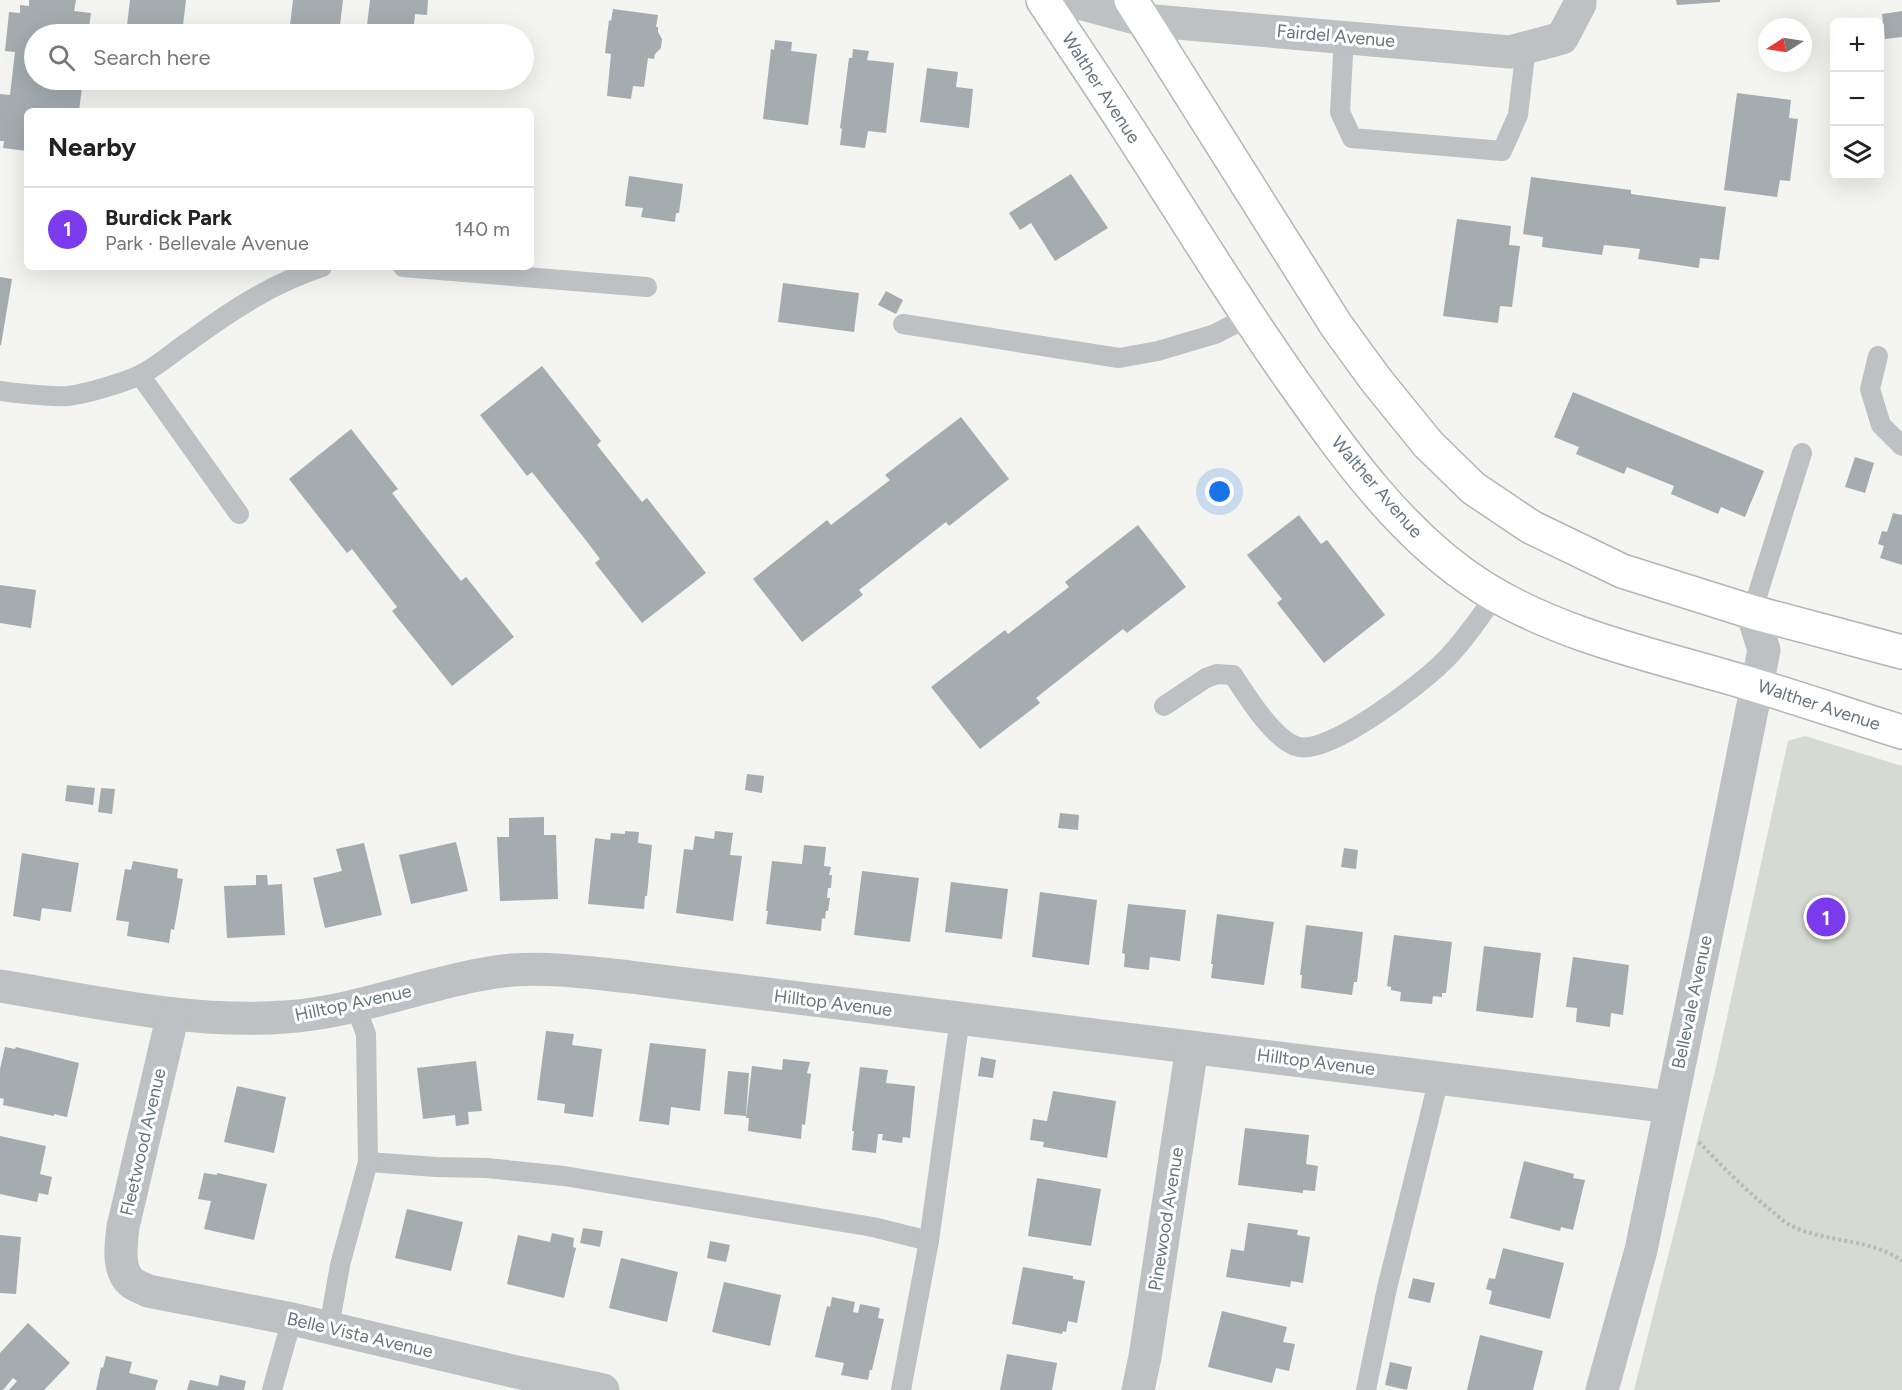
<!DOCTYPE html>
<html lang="en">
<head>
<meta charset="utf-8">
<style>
	body { margin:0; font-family:Figtree,sans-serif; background:#f6f6f6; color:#222 }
	.controls { position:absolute; right:18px; top:18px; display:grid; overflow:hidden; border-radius:9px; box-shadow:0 6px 24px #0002 }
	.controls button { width:54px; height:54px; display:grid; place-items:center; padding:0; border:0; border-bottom:2px solid #e0e0e0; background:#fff; color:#222; font:30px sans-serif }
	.compass { position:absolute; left:1758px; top:18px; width:54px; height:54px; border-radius:50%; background:#fff; box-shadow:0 6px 24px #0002; rotate:258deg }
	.you { position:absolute; left:1220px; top:492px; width:21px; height:21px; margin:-15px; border:4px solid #fff; border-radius:50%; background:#1a73e8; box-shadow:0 0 0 9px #1a73e833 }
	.badge { display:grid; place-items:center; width:39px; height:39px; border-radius:50%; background:#7c3aed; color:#fff; font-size:20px; font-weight:700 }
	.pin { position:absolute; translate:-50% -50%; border:3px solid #fff; box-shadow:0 2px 6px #0006 }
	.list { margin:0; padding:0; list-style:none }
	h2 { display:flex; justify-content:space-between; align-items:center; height:78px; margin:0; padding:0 24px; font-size:26px }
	h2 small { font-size:20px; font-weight:400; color:#767676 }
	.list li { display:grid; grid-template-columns:39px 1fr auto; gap:18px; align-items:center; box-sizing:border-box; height:84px; padding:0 24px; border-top:2px solid #e0e0e0 }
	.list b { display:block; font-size:22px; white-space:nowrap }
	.list p { margin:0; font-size:20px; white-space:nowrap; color:#767676 }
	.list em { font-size:20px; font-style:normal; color:#767676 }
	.icon { flex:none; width:33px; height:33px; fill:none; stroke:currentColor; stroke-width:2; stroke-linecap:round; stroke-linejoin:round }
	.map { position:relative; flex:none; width:1902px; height:1390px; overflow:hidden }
	.search { position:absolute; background:#fff; box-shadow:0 6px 24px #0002; left:24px; top:24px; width:510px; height:66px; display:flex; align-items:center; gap:15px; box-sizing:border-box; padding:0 21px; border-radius:33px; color:#767676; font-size:22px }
	.panel { position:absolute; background:#fff; box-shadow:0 6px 24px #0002; left:24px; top:108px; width:510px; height:162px; border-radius:9px }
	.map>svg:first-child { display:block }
	.green { fill:#d5dad2 }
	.building { fill:#a4acb0 }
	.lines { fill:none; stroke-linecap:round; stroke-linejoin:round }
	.secondary-casing { stroke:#b0b5b8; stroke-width:36 }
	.path { stroke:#b7babc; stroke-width:4; stroke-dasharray:3 3; stroke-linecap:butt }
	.lane { stroke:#bdc1c4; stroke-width:20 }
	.street { stroke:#bdc1c4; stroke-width:33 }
	.secondary { stroke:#fff; stroke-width:33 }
	.labels { text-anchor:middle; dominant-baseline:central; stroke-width:6; stroke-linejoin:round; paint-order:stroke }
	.street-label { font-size:18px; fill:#66757f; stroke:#fff }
</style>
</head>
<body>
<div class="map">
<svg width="1902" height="1390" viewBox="0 0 1902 1390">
	<rect width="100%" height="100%" fill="#f4f4f0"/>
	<!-- green -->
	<path class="green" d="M1805,736L1902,766V1390H1634L1716,1067L1788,741Z"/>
	<!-- building -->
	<g class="building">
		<path d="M29,0H76L74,11L91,13L88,34H34V80H83L79,111H27V151L3,148L4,141H0V94L10,95L15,52L5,51L9,12L20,13V5L29,6Z"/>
		<path d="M130,0H186L182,34H126Z"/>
		<path d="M293,0H343L339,34H289Z"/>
		<path d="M370,0H428L427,15L415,14L413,34H366Z"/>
		<path d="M1676,0H1720V2L1677,5Z"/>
		<path d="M613,9L658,15L656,27H658V32L662,39L661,48L655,54L654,59L648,58L644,87L633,86L631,99L607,96L611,54L605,53L609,20L611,21Z"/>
		<path d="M1902,11V37L1885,39L1882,14Z"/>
		<path d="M775,40L792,42L791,51L817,54L808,125L763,119L771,49L774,50Z"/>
		<path d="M853,49L869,51L867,60L894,63L886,133L868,131L865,148L840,145L842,129L840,128L849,58H852Z"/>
		<path d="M927,68L958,72L956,87L973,89L969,128L920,122Z"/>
		<path d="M1737,93L1791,100L1789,118L1798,119L1790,181L1780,180L1777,197L1724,190Z"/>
		<path d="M1071,174L1108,228L1055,261L1031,223L1020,230L1009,213Z"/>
		<path d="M629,176L683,184L679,213H676L675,222L641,217L643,208L625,206Z"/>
		<path d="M1531,177L1631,190V194L1726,207L1719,260L1700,258L1699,268L1638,259L1640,249L1623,247L1604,245L1602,255L1542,247L1543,237L1523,234Z"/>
		<path d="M1457,219L1511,226L1509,245L1520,246L1512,307L1500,306L1498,323L1443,316Z"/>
		<path d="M0,277L12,279L1,345H0Z"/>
		<path d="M783,283L859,293L854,332L778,322Z"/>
		<path d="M886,291L903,300L896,314L878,305Z"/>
		<path d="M542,366L601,441L597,445L642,502L647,498L706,573L642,623L595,563L600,559L588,543L532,472L527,476L480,415Z"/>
		<path d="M1573,392L1764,471L1745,517L1721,507L1718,514L1671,494L1674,486L1627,467L1624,474L1576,454L1579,447L1554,437Z"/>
		<path d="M961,417L1009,479L949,526L946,522L859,590L863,595L802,642L753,579L827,520L831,525L890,480L885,475Z"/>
		<path d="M351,429L398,489L392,493L426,537L461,581L466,577L514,637L452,686L392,611L397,607L352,549L347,553L289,479Z"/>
		<path d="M1855,457L1874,463L1865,493L1845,487Z"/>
		<path d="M1893,513L1902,515V565L1880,558L1884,546L1878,544L1882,531L1887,532Z"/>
		<path d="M1299,515L1321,544L1327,540L1385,615L1324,663L1277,603L1282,599L1247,555Z"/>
		<path d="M1138,525L1186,587L1127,633L1123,629L1036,698L1040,703L980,749L931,687L1005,630L1008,634L1069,587L1065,582Z"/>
		<path d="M0,585L36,590L31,628L0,623Z"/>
		<path d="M747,774L764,776L762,793L745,790Z"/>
		<path d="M67,785L95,788L93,805L65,801Z"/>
		<path d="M101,788L115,789L112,814L98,812Z"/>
		<path d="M1060,813L1079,815L1078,830L1058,828Z"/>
		<path d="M544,817V835H556L558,899L500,901L497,837H509V818Z"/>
		<path d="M625,831L639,832L638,843L652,845L647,896H645L644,909L588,904L595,838L610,840L611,833L625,834Z"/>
		<path d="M715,831L733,833L730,855L742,856L733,921L676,913L684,849L693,850L695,836L714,839Z"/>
		<path d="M456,842L468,891L411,904L399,855Z"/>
		<path d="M364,843L382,915L325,928L313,878L342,871L336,849Z"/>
		<path d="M804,845L826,847L824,866L831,867L829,875H832L831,888H828L827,898H830L828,911H826L825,919L822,918L821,931L766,924L768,911H766L772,861L802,864Z"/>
		<path d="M1344,848L1358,850L1356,869L1341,867Z"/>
		<path d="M22,853L79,863L71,912L42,908L40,921L13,916Z"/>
		<path d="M133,861L178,869L177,878L183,879L174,930L171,929L169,943L127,936L129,922L116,920L125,869L131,870Z"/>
		<path d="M862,871L919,878L910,942L854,935Z"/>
		<path d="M256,875H267L268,885L282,884L285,935L227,938L224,886L256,885Z"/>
		<path d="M951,882L1008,889L1002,939L945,932Z"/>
		<path d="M1040,892L1097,900L1089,965L1032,957Z"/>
		<path d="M1128,904L1186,910L1180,961L1150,957L1149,970L1124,967L1125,954L1122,953Z"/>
		<path d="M1217,914L1274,922L1264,985L1211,978L1213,964H1211Z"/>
		<path d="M1306,925L1363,932L1357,982H1354L1352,995L1301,988L1302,975H1300Z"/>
		<path d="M1394,935L1452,942L1446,993H1442V997L1433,996L1432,1004L1400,1001L1401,992L1391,990V987L1387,986Z"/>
		<path d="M1484,946L1541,953L1533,1018L1476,1011Z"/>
		<path d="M1573,957L1629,965L1623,1015L1611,1013L1610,1027L1576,1022L1577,1008L1566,1007Z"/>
		<path d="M546,1031L574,1034L572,1045L602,1049L593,1117L564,1113L565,1104L537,1100Z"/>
		<path d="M650,1043L706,1049L700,1111L671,1107L669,1125L639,1121Z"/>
		<path d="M5,1047L15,1049L16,1047L79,1063L67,1117L54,1114V1116L3,1105L4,1099L0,1098V1069Z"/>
		<path d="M981,1057L996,1060L993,1078L978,1076Z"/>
		<path d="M783,1059L810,1062L807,1073L811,1074L805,1125L802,1124L801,1139L748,1131L749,1118H746L752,1066L782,1070Z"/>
		<path d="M476,1061L482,1111L468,1112L469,1124L456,1126L455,1115L423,1119L417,1068Z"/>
		<path d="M860,1067L888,1070L886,1083L915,1086L910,1138L903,1137L902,1143L882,1140L883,1134H878L876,1153L852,1150L854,1131H852Z"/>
		<path d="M728,1071L749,1073L746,1116L724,1114Z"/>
		<path d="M237,1086L286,1097L274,1153L224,1142Z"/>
		<path d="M1053,1091L1116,1101L1107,1158L1043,1147L1044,1142L1030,1140L1033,1119L1047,1121Z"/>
		<path d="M1245,1128L1309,1135L1306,1164L1318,1166L1315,1191L1303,1190V1193L1238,1185Z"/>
		<path d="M0,1136L46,1146L40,1174L52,1177L48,1195L39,1193L37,1202L0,1194Z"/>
		<path d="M1524,1161L1574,1174L1573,1178L1585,1180L1573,1230L1561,1227L1560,1231L1510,1218Z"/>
		<path d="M204,1173L217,1175V1173L267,1184L254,1240L204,1229L211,1201L198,1199Z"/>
		<path d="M1037,1178L1101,1189L1091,1246L1028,1236Z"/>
		<path d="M407,1209L463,1222L451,1271L395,1258Z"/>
		<path d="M1248,1223L1298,1230L1297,1235L1310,1237L1303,1283L1291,1281L1290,1287L1226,1277L1231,1249L1244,1251Z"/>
		<path d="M583,1228L603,1231L600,1247L580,1243Z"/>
		<path d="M552,1233L574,1238L573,1247L576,1248L564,1298L507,1284L518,1235L550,1242Z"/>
		<path d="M0,1235L21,1237L16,1294L0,1293Z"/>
		<path d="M710,1241L730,1245L726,1262L707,1258Z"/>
		<path d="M1503,1248L1564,1263L1550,1319L1489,1304L1492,1291L1486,1289L1489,1278L1495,1279Z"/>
		<path d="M621,1258L678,1272L667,1322L609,1308Z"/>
		<path d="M1023,1267L1073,1276V1279L1085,1281L1077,1323L1068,1321L1066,1332L1063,1331L1062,1334L1012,1324Z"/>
		<path d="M1413,1278L1435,1283L1430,1303L1408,1298Z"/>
		<path d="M724,1282L781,1295L770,1346L712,1332Z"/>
		<path d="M832,1297L855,1302L853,1312L858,1313L860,1304L880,1308L878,1318L884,1319L872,1370H870L868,1380L841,1375L844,1363L815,1357L827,1306L830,1307Z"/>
		<path d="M1222,1311L1287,1327L1283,1342L1295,1344L1289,1371L1276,1368L1272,1383L1208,1367Z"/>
		<path d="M28,1323L70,1363L44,1390H9L17,1381L13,1378L3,1390H0V1353Z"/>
		<path d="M1480,1335L1543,1351L1533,1390H1467Z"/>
		<path d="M1007,1354L1057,1363L1052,1390H1000Z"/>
		<path d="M106,1356L132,1362L129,1373L158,1380L155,1390H96L101,1367L103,1368Z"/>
		<path d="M1390,1362L1412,1367L1407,1390L1385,1385Z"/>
		<path d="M220,1375L246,1381L244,1390H187L190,1380L218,1386Z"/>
	</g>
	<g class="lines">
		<defs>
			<g id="secondary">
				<path d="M1043,0C1070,41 1098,82 1125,124C1179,207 1230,292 1287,373C1342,451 1400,535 1482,587C1554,632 1639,652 1720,675C1781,692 1841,713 1902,732"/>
				<path d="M1131,0L1336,325L1376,380L1428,444L1473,488L1531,527L1622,571L1752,612L1902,652"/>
			</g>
		</defs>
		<!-- secondary casing -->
		<use href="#secondary" class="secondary-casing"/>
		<!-- path -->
		<path class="path" d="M1699,1142C1722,1166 1746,1191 1773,1212C1779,1217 1785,1223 1792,1226C1826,1243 1871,1238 1902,1261"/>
		<!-- lane -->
		<g class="lane">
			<path d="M1344,36L1340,112L1352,138L1502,151L1518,115L1526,47"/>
			<path d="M403,267L647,287"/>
			<path d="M903,324L1119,358L1158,351L1188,342L1215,334L1248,317"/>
			<path d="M1878,356L1870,389L1881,425L1902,446"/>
			<path d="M140,375L239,514"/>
			<path d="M0,391C22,394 46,397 68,396C86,394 122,383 138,376C157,367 174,351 191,340C232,310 273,283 322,267"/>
			<path d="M1752,612L1802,453"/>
			<path d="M1164,706L1206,678L1217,674L1233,675C1246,695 1275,742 1299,747C1330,754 1420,685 1442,663C1463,643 1479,618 1496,595"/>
			<path d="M368,1162L436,1167L487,1168L564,1176L873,1227L929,1241"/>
			<path d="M329,1328L340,1265L368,1162L366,1034L355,1005"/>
			<path d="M272,1390L292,1319"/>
			<path d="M901,1390L929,1241L960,1018"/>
			<path d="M1366,1390L1387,1288L1439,1078"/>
		</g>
		<!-- street -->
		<g class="street">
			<path d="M1068,0L1143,20L1510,52L1562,38L1580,4V0"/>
			<path d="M0,986C94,1001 189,1024 285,1017C362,1012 435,978 512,970C551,967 591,973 630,977L1670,1107"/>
			<path d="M173,1014L123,1227C121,1243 117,1270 131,1282C135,1286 143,1288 148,1291L292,1319L512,1371L603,1390"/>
			<path d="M1138,1390L1145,1357L1192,1047"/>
			<path d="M1602,1390L1641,1250L1722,859L1764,650L1752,612"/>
		</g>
		<!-- secondary -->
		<use href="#secondary" class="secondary"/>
	</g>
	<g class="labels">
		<!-- street labels -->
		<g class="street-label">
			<text transform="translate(1336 36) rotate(5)">Fairdel Avenue</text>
			<text transform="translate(1101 88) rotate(57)">Walther Avenue</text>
			<text transform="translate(1377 487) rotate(49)">Walther Avenue</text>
			<text transform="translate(1819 705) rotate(18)">Walther Avenue</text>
			<text transform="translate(1692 1002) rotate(-78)">Bellevale Avenue</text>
			<text transform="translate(353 1003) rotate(-12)">Hilltop Avenue</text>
			<text transform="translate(833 1003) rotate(7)">Hilltop Avenue</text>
			<text transform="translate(1316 1062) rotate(7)">Hilltop Avenue</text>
			<text transform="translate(143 1142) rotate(-77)">Fleetwood Avenue</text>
			<text transform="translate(1166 1219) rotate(-81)">Pinewood Avenue</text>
			<text transform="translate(360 1335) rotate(13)">Belle Vista Avenue</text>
		</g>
	</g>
</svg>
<div class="controls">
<button>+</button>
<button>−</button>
<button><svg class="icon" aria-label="layers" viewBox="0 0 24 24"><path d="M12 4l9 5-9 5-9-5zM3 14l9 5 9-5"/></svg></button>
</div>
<svg class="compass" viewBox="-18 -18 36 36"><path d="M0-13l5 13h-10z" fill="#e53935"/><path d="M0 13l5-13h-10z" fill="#767676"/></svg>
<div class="you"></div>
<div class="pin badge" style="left:1826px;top:917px">1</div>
<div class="search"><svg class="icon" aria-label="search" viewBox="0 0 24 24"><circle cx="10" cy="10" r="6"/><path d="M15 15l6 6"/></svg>Search here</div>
<section class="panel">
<h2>Nearby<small></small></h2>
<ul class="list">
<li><span class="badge">1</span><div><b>Burdick Park</b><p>Park · Bellevale Avenue</p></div><em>140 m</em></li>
</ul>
</section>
</div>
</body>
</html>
